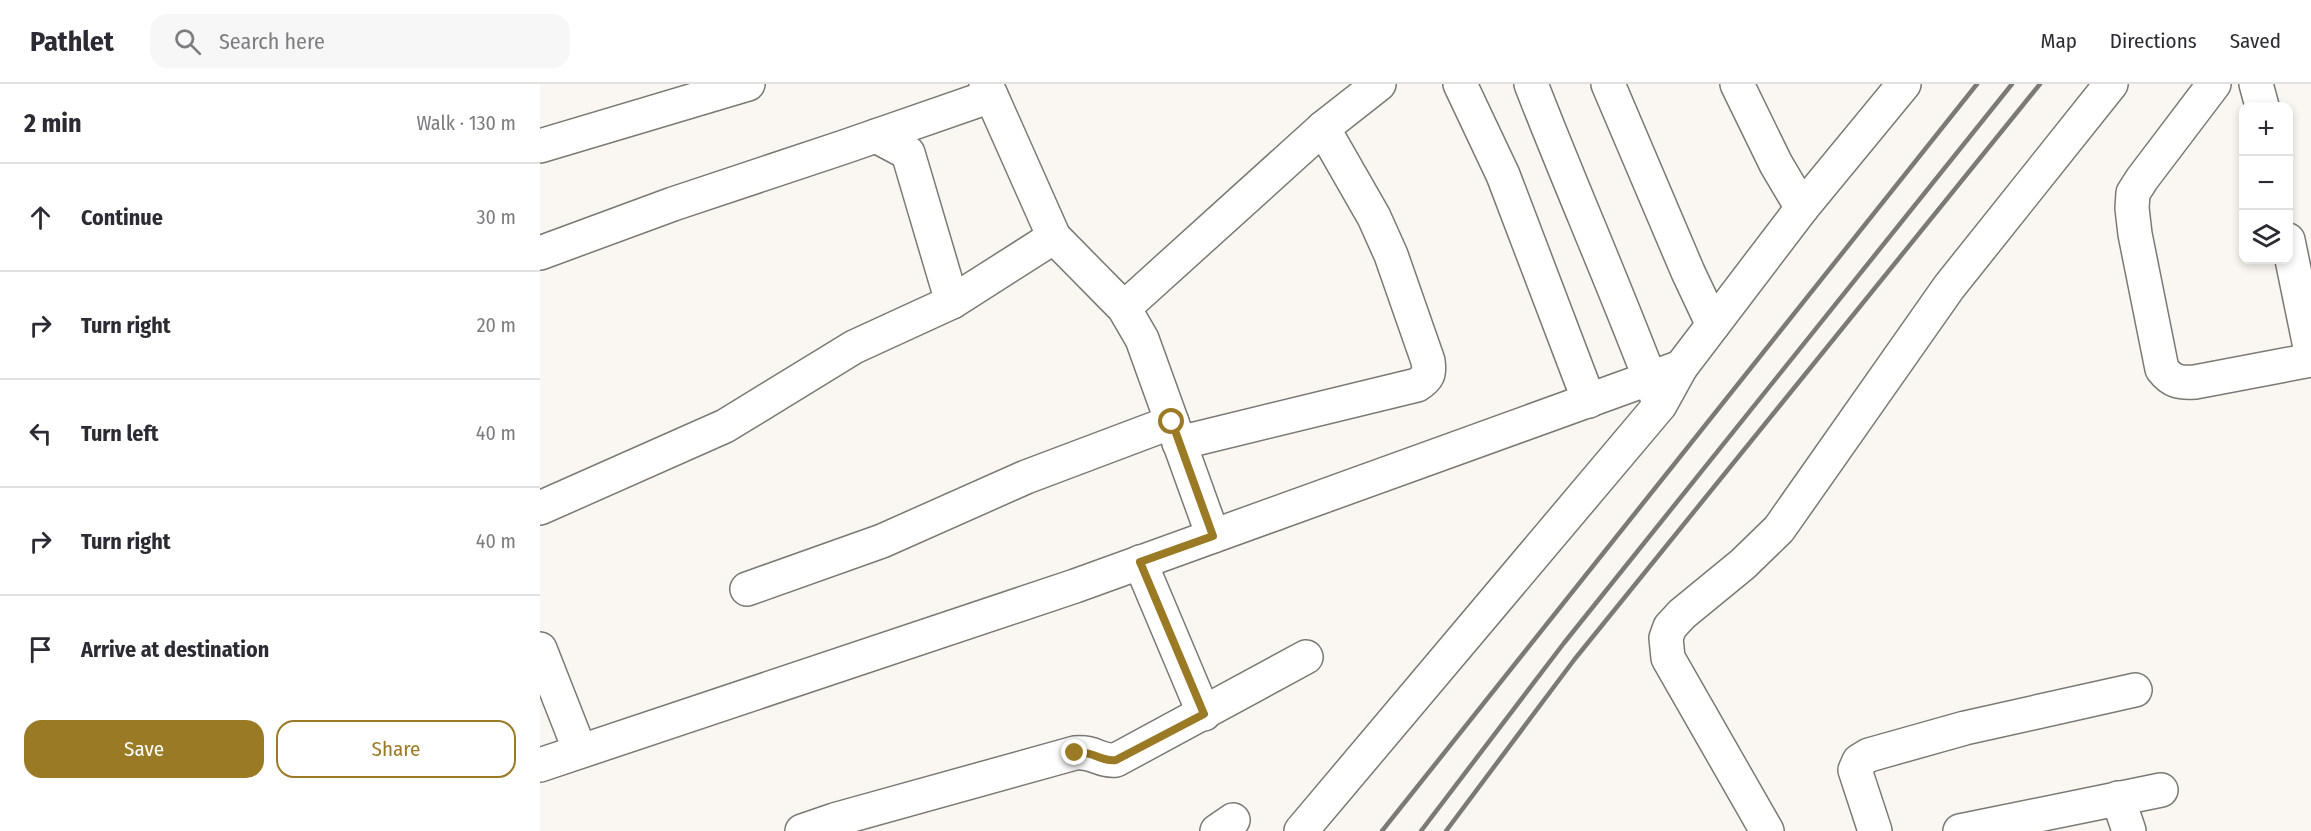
<!DOCTYPE html>
<html lang="en">
<head>
<meta charset="utf-8">
<style>
	body { margin:0; font-family:"Fira Sans Condensed",sans-serif; background:#f7f7f7; color:#2b2b33 }
	.controls { position:absolute; right:18px; top:18px; display:grid; overflow:hidden; border-radius:12px; box-shadow:0 3px 9px #0003 }
	.controls button { width:54px; height:54px; display:grid; place-items:center; padding:0; border:0; border-bottom:2px solid #e1e1e2; background:#fff; color:#2b2b33; font:30px sans-serif }
	.stop { position:absolute; width:18px; height:18px; margin:-14px; border:4px solid #9b7a25; border-radius:50%; background:#fff }
	.stop.end { background:#9b7a25; border-color:#fff; box-shadow:0 2px 6px #0008 }
	.list { margin:0; padding:0; list-style:none }
	h2 { display:flex; justify-content:space-between; align-items:center; height:78px; margin:0; padding:0 24px; font-size:26px }
	h2 small { font-size:20px; font-weight:400; color:#7c7c81 }
	.list li { display:grid; grid-template-columns:39px 1fr auto; gap:18px; align-items:center; box-sizing:border-box; height:108px; padding:0 24px; border-top:2px solid #e1e1e2 }
	.list b { display:block; font-size:22px; white-space:nowrap }
	.list em { font-size:20px; font-style:normal; color:#7c7c81 }
	.actions { display:flex; gap:12px; padding:18px 24px }
	.actions a { flex:1; padding:14px 0; border:2px solid #9b7a25; border-radius:18px; text-align:center; font-size:21px; color:#9b7a25 }
	.actions .main { background:#9b7a25; color:#fff }
	.icon { flex:none; width:33px; height:33px; fill:none; stroke:currentColor; stroke-width:2; stroke-linecap:round; stroke-linejoin:round }
	.map { position:relative; flex:none; width:1771px; height:747px; overflow:hidden }
	header { display:flex; align-items:center; gap:36px; box-sizing:border-box; height:84px; padding:0 30px; background:#fff; border-bottom:2px solid #e1e1e2 }
	header strong { font-size:28px }
	nav { display:flex; gap:33px; margin-inline-start:auto; font-size:21px }
	.search { width:420px; height:54px; background:#f7f7f7; display:flex; align-items:center; gap:15px; box-sizing:border-box; padding:0 21px; border-radius:18px; color:#7c7c81; font-size:22px }
	main { display:flex }
	aside { flex:1; background:#fff }
	.map>svg:first-child { display:block }
	.lines { fill:none; stroke-linecap:round; stroke-linejoin:round }
	.minor-casing { stroke:#7b7974; stroke-width:36 }
	.minor { stroke:#fff; stroke-width:33 }
	.rail { stroke:#7c7a77; stroke-width:4.5 }
	.route { stroke:#9b7a25; stroke-width:8 }
</style>
</head>
<body>
<header>
<strong>Pathlet</strong>
<div class="search"><svg class="icon" aria-label="search" viewBox="0 0 24 24"><circle cx="10" cy="10" r="6"/><path d="M15 15l6 6"/></svg>Search here</div>
<nav><a>Map</a><a>Directions</a><a>Saved</a></nav>
</header>
<main>
<aside>
<h2>2 min<small>Walk · 130 m</small></h2>
<ul class="list">
<li><svg class="icon" aria-label="ahead" viewBox="0 0 24 24"><path d="M12 20V5M6 11l6-6 6 6"/></svg><div><b>Continue</b></div><em>30 m</em></li>
<li><svg class="icon" aria-label="right" viewBox="0 0 24 24"><path d="M7 20v-9h11M14 6l5 5-5 5"/></svg><div><b>Turn right</b></div><em>20 m</em></li>
<li><svg class="icon" aria-label="left" viewBox="0 0 24 24"><path d="M17 20v-9H6M10 6l-5 5 5 5"/></svg><div><b>Turn left</b></div><em>40 m</em></li>
<li><svg class="icon" aria-label="right" viewBox="0 0 24 24"><path d="M7 20v-9h11M14 6l5 5-5 5"/></svg><div><b>Turn right</b></div><em>40 m</em></li>
<li><svg class="icon" aria-label="arrive" viewBox="0 0 24 24"><path d="M6 21V4h12l-3 4 3 4H6"/></svg><div><b>Arrive at destination</b></div></li>
</ul>
<div class="actions"><a class="main">Save</a><a>Share</a></div>
</aside>
<div class="map">
<svg width="1771" height="747" viewBox="0 0 1771 747">
	<rect width="100%" height="100%" fill="#faf7f2"/>
	<g class="lines">
		<defs>
			<g id="minor">
				<path d="M446,0L514,153L584,224L602,255L673,452"/>
				<path d="M920,0L963,91L1049,317"/>
				<path d="M991,0C1032,106 1078,209 1118,316"/>
				<path d="M1068,0L1148,188L1173,241"/>
				<path d="M1197,0L1236,80L1262,124"/>
				<path d="M1674,0L1602,95L1593,109L1592,124L1595,150L1622,285C1632,298 1640,299 1655,298L1771,276"/>
				<path d="M1716,0L1722,22"/>
				<path d="M336,52L368,69L412,218"/>
				<path d="M0,62L208,0"/>
				<path d="M1748,156L1771,268"/>
				<path d="M0,169L133,120L304,63L451,12"/>
				<path d="M584,224L783,44L839,0"/>
				<path d="M639,359L877,301C888,294 890,290 888,277L851,171L834,133L783,44"/>
				<path d="M0,424L185,342L314,263L412,218L514,153"/>
				<path d="M600,478L664,630"/>
				<path d="M207,505L342,457L486,393L632,338"/>
				<path d="M0,565L40,667"/>
				<path d="M0,681L535,502L1141,283"/>
				<path d="M1578,714L1589,747"/>
				<path d="M262,747L294,736L535,669C556,667 559,678 576,676L766,573"/>
				<path d="M677,747L693,736"/>
				<path d="M761,747L1120,321L1141,283L1262,124L1364,0"/>
				<path d="M1227,747L1128,574L1126,554L1130,543L1142,530L1203,480L1239,445L1409,203L1571,0"/>
				<path d="M1335,747L1315,686L1319,677L1329,671L1425,644L1595,606"/>
				<path d="M1420,747L1621,706"/>
			</g>
		</defs>
		<!-- minor casing -->
		<use href="#minor" class="minor-casing"/>
		<!-- minor -->
		<use href="#minor" class="minor"/>
		<!-- rail -->
		<g class="rail">
			<path d="M842,747L1437,0"/>
			<path d="M881,747L1024,559L1472,0"/>
			<path d="M906,747L1034,576L1500,0"/>
		</g>
	</g>
	<g class="lines">
		<!-- route -->
		<path class="route" d="M535,669C556,667 559,678 576,676L664,630L600,478L673,452L632,338"/>
	</g>
</svg>
<div class="controls">
<button>+</button>
<button>−</button>
<button><svg class="icon" aria-label="layers" viewBox="0 0 24 24"><path d="M12 4l9 5-9 5-9-5zM3 14l9 5 9-5"/></svg></button>
</div>
<div class="stop" style="left:632px;top:338px"></div>
<div class="stop end" style="left:535px;top:669px"></div>
</div>
</main>
</body>
</html>
